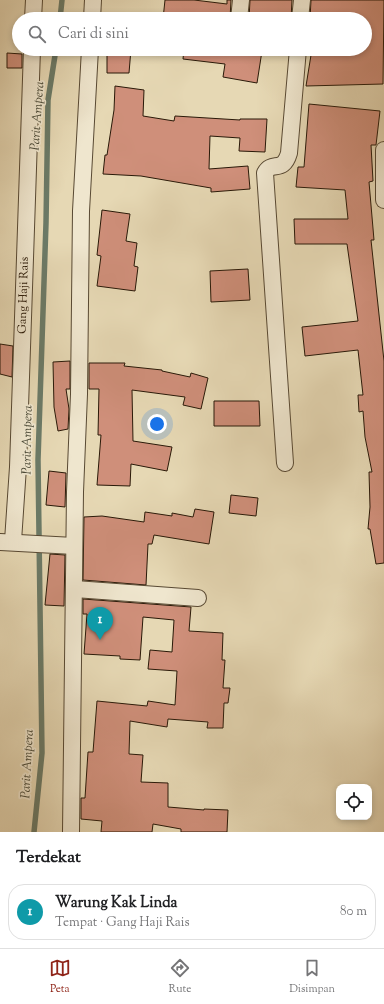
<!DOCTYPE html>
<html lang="id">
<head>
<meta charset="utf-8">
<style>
	body { margin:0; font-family:"Sorts Mill Goudy",serif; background:#f6f6f6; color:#202124 }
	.controls { position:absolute; right:12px; bottom:12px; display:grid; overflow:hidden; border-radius:8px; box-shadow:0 2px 6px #0003 }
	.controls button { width:36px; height:36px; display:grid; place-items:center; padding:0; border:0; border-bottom:1px solid #e0e0e0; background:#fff; color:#202124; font:20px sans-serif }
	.you { position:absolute; left:157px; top:424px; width:14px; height:14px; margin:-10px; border:3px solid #fff; border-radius:50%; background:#1a73e8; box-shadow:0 0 0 6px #1a73e833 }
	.badge { display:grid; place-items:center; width:26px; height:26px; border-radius:50%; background:#8f2418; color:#fff; font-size:13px; font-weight:700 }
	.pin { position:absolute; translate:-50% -33px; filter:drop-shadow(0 1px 2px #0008) }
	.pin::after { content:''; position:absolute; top:21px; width:14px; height:12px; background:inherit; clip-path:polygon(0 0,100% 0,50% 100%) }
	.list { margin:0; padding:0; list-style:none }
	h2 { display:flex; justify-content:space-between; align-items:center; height:52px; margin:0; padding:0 16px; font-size:17px }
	h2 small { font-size:13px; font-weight:400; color:#757577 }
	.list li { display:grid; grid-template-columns:26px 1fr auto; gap:12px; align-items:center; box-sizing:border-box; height:56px; margin:0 8px 8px; padding:0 8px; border:1px solid #e0e0e0; border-radius:16px }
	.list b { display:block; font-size:15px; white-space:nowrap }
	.list p { margin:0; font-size:13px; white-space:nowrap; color:#757577 }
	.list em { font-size:13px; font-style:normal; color:#757577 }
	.icon { flex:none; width:22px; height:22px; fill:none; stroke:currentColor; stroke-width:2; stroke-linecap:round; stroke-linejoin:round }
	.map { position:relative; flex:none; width:384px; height:832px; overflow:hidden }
	.search { position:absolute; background:#fff; box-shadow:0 2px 6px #0003; left:12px; right:12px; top:12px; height:44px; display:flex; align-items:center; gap:10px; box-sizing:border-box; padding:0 14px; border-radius:22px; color:#757577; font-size:15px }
	.sheet { height:116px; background:#fff }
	nav { display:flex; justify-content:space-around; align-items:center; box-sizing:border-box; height:56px; border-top:1px solid #e0e0e0; background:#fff; font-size:11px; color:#757577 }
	nav a { display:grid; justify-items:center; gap:2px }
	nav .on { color:#8f2418 }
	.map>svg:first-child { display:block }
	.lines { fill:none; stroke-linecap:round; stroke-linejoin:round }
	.stream { stroke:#6b7a67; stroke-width:5.5 }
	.building { fill:#cf8f7a; stroke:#291908 }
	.minor-casing { stroke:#584933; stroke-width:18 }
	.minor { stroke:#efe6ce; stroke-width:16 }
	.labels { text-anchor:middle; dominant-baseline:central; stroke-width:3.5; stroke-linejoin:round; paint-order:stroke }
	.street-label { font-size:12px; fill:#291908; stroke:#efe6ce }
	.water-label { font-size:13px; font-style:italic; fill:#4a4a38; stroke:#efe6ce }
</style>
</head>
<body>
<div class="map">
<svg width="384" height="832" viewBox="0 0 384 832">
	<rect width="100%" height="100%" fill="#e6d8b4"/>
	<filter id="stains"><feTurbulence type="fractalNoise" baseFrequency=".005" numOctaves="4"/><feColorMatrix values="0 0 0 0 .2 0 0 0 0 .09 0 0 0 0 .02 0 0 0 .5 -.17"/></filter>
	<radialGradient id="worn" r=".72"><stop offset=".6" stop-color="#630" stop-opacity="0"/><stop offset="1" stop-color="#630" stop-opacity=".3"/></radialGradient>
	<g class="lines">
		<!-- stream -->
		<g class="stream">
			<path d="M60,19L62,0"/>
			<path d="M34,832L42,753L38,460L46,223L48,100L56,49"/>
		</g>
	</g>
	<!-- building -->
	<g class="building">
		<path d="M165,0H194L227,4V0H231L230,19H163Z"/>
		<path d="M250,0H292L291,19H249Z"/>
		<path d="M311,0H384L383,84L306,86L312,49H365V19H310Z"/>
		<path d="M107,49H131L129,73H107Z"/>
		<path d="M184,49H249L262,51L257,83L223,77L225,64L183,59Z"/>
		<path d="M7,53L22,54V68H7Z"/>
		<path d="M115,86L144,90L143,116L174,121L175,116L240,120V119H267L265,152L239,151L240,138L210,136L209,169L248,166L250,189L211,192V188L141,176L103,174L105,155H107L114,110Z"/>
		<path d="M309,104L380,111L376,145H371L373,181L369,182L374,240H371L384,361V563L376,564L370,529H368L370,507L369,472H372L365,437L363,411L359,412L358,395H363L358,350L305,356L302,327L358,321L347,244H295L294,219H348L345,190L296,187L298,167H304Z"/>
		<path d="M102,210L130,214L126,241L137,243L134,266L138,267L135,291L97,286L101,256L97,255Z"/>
		<path d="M248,269L250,300L211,302L210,271Z"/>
		<path d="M0,344L13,346L12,377L0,374Z"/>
		<path d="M70,361V389H66L69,409L68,429L58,431L54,407L53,362Z"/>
		<path d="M89,363H125L124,366L162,370V371L190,377L191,373L208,378L201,409L183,405L185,397L132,390L133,441L172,447L167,471L131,464L130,486L97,485L101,435H98L99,389H89Z"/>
		<path d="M214,401H259L260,426H214Z"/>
		<path d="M49,471L66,473L65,507L46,505Z"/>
		<path d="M231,495L258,498L256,516L229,513Z"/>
		<path d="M195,509L214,512L209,544L154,535L152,544H148L146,585L83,580L84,517L102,516L144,522L145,512L172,516V513L193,517Z"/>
		<path d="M50,554L65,555L64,606L45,605Z"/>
		<path d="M83,599L191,607L189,631L223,633L222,660H225L223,688H230L228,703H224L223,728H207L208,722L168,719L167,727L130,721L129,754L143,755L141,782L168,783V807L204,810V809L228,810L227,832H181V829L153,824L152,832H101L102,821L81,819V798H85L88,752H93L97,701L147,706L148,701L175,705L177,671L148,669L150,650L172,652L174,620L143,617L140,660L120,659V656L84,654L87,614H83Z"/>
	</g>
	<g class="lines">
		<defs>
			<g id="minor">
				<path d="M33,19L34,0"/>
				<path d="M92,19L93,0"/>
				<path d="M239,19L241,0"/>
				<path d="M300,19L302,0"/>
				<path d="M384,150V200"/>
				<path d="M285,463L265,173C272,160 283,174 289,153L298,49"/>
				<path id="s1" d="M13,541L18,467L32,49"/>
				<path d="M0,542L74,546"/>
				<path d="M75,589L198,598"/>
				<path d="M71,832L75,492L79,394L81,211L90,49"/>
			</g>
		</defs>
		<!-- minor casing -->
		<use href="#minor" class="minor-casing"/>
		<!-- minor -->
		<use href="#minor" class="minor"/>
	</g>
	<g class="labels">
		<!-- street labels -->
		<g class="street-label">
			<text stroke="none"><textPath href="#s1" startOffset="246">Gang Haji Rais</textPath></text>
		</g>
		<!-- water labels -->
		<g class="water-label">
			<text transform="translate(38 116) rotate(-86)">Parit Ampera</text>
			<text transform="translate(28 440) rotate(-89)">Parit Ampera</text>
			<text transform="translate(28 764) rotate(-87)">Parit Ampera</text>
		</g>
	</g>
	<rect width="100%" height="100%" filter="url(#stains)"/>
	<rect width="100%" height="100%" fill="url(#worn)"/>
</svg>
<div class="controls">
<button><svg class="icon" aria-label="locate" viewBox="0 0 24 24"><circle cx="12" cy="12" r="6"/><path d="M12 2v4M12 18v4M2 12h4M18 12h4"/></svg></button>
</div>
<div class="you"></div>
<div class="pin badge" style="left:100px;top:640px;background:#0f9aa8">1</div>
<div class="search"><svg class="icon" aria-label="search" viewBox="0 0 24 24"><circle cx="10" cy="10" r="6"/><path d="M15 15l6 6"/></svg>Cari di sini</div>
</div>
<section class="sheet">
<h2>Terdekat<small></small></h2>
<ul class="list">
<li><span class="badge" style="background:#0f9aa8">1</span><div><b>Warung Kak Linda</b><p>Tempat · Gang Haji Rais</p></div><em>80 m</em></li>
</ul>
</section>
<nav>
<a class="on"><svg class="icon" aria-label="map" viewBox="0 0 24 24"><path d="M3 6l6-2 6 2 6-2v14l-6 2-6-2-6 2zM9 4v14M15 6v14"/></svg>Peta</a>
<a><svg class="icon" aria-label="directions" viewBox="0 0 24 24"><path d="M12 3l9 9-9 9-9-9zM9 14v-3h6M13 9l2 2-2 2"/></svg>Rute</a>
<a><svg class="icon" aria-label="saved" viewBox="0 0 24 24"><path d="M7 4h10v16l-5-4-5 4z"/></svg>Disimpan</a>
</nav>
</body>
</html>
